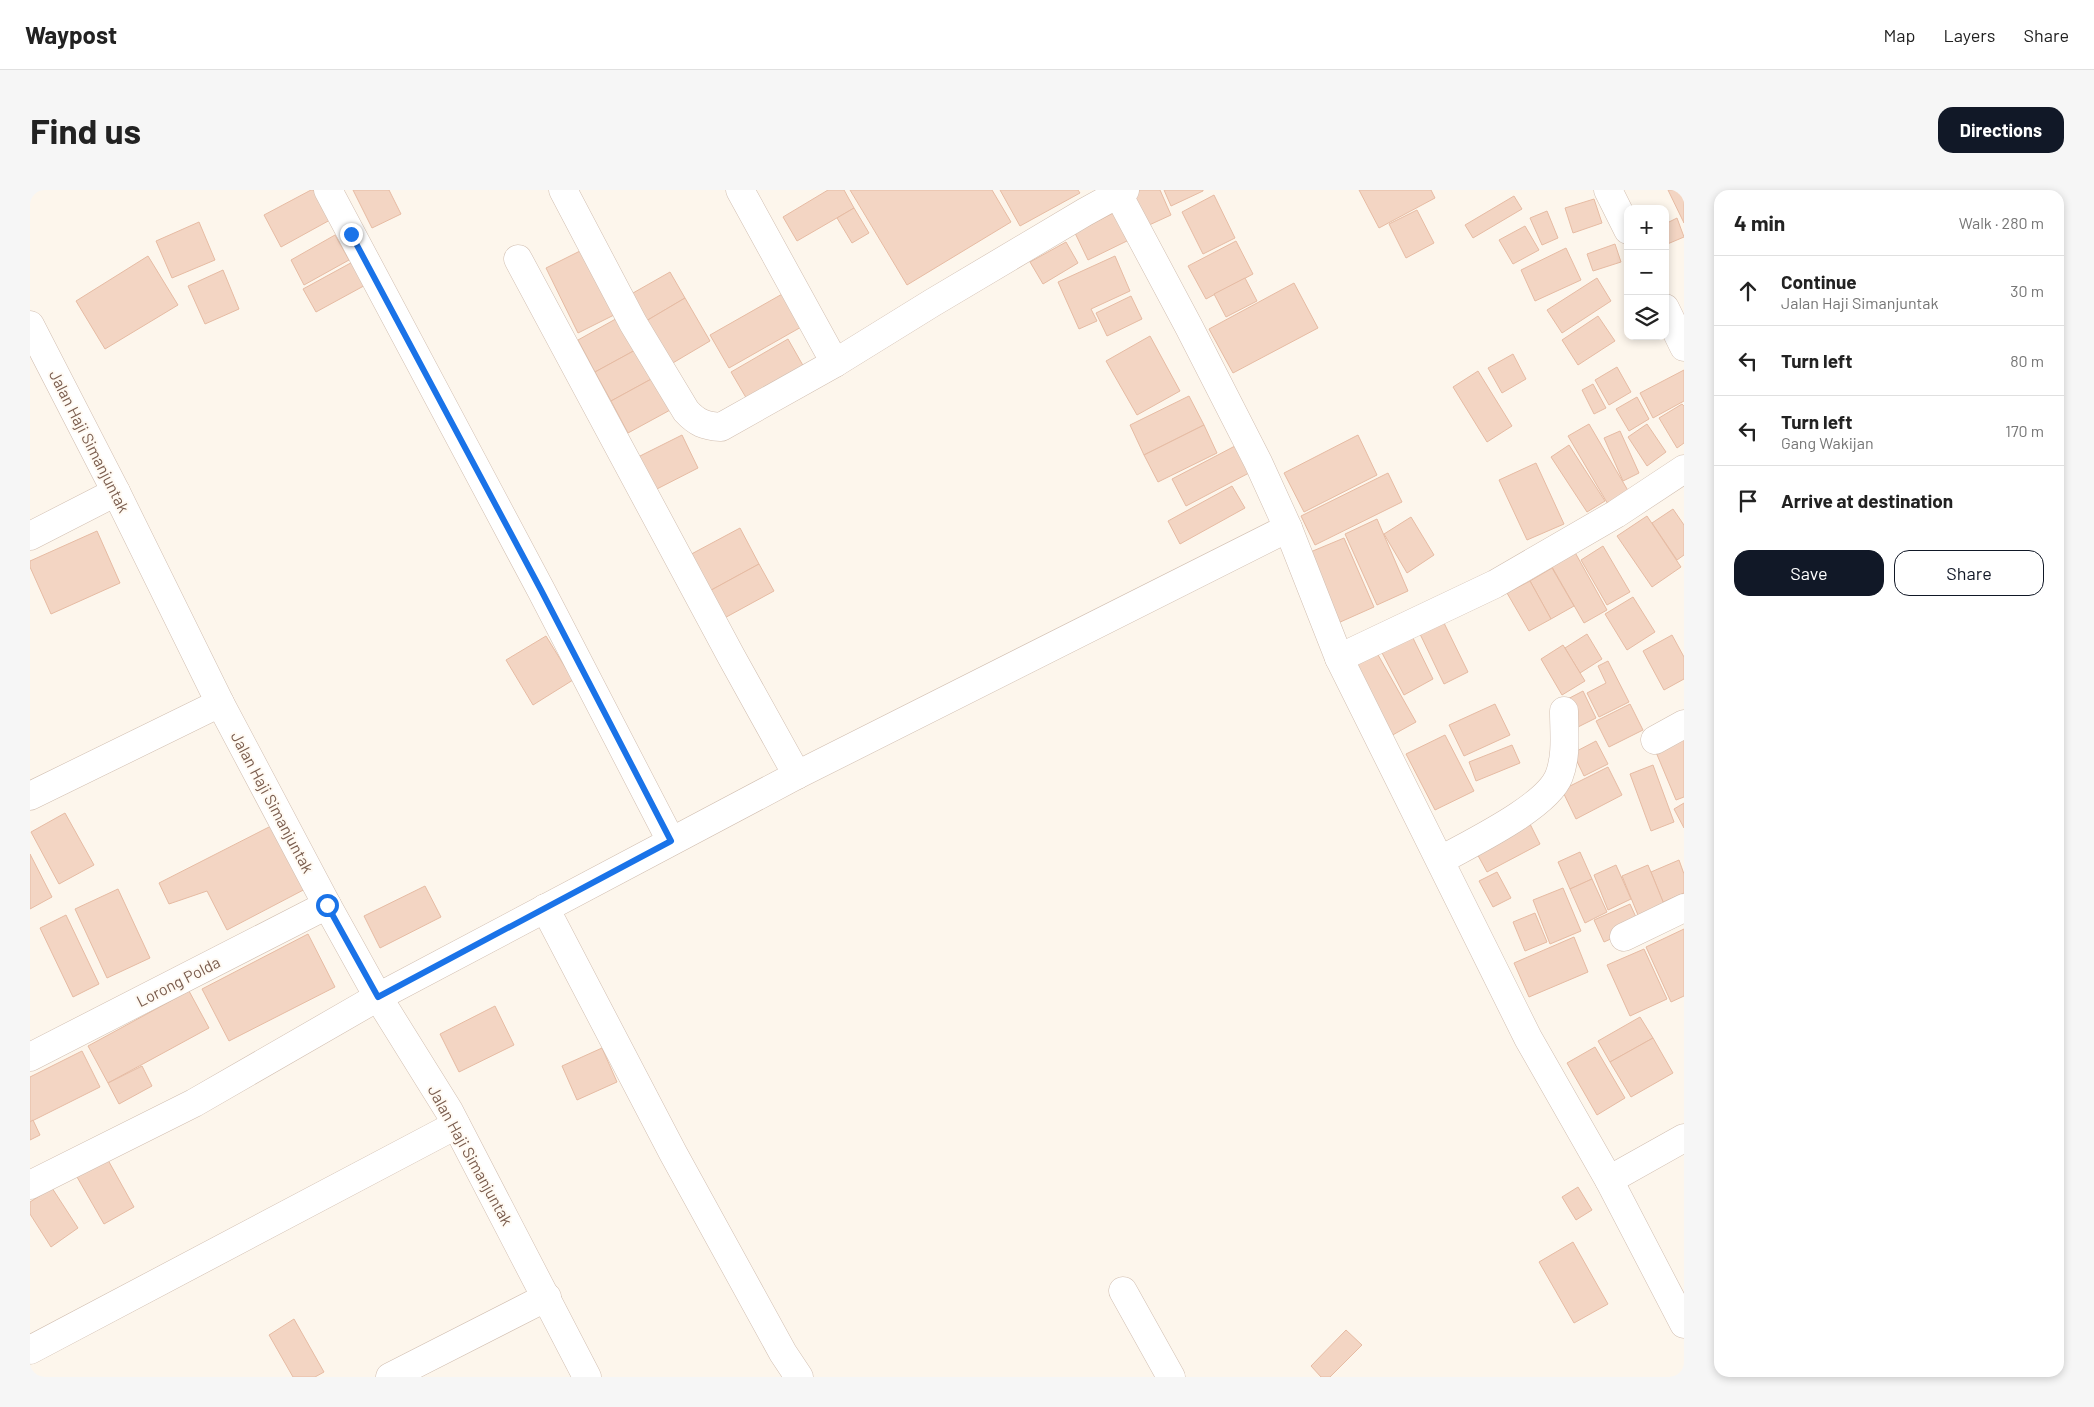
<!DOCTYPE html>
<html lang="en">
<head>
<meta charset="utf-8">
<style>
	body { margin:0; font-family:Barlow,sans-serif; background:#f6f6f6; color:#222 }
	.controls { position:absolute; right:15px; top:15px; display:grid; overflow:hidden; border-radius:10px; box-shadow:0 2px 8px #0003 }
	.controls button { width:45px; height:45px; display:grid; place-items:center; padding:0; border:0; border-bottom:1px solid #e0e0e0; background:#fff; color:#222; font:25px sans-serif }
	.stop { position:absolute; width:15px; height:15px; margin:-11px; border:4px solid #1a73e8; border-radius:50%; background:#fff }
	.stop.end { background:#1a73e8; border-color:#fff; box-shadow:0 1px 5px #0008 }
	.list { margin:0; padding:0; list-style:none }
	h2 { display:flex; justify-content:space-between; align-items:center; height:65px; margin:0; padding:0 20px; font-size:21px }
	h2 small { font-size:16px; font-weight:400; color:#767676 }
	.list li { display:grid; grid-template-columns:32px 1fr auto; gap:15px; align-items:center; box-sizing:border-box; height:70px; padding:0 20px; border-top:1px solid #e0e0e0 }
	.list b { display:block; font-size:19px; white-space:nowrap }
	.list p { margin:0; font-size:16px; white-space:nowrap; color:#767676 }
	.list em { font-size:16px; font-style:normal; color:#767676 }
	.actions { display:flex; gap:10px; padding:15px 20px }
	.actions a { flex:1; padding:11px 0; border:1px solid #111827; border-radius:15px; text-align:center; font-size:18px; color:#111827 }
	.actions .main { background:#111827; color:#fff }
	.icon { flex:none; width:28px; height:28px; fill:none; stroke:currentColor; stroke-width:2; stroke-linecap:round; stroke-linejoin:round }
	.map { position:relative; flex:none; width:1654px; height:1187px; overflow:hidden; border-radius:15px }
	header { display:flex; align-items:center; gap:30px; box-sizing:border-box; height:70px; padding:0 25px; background:#fff; border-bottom:1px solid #e0e0e0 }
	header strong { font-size:24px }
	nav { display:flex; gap:28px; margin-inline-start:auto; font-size:18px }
	.intro { display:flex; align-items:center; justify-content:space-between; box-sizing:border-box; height:120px; padding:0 30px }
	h1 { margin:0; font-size:35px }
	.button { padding:12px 22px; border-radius:15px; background:#111827; color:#fff; font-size:18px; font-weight:700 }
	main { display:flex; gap:30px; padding:0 30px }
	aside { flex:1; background:#fff; border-radius:15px; box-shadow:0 2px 8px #0003 }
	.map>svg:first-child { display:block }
	.building { fill:#f3d5c3; stroke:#e6bba3 }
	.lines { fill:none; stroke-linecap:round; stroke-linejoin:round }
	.minor-casing { stroke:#d1beb0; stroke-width:29 }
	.minor { stroke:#fff; stroke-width:28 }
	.route { stroke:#1a73e8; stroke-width:6 }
	.labels { text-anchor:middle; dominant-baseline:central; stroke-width:4; stroke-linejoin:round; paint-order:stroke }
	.street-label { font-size:16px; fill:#7a5c4d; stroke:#fffaf3 }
</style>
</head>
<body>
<header>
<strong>Waypost</strong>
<nav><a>Map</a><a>Layers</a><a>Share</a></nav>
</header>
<div class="intro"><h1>Find us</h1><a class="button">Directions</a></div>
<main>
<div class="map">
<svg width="1654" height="1187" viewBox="0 0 1654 1187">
	<rect width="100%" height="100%" fill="#fdf6ec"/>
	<!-- building -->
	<g class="building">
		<path d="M281,0H284L300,30L251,57L234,25Z"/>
		<path d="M323,0H359L371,24L342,38Z"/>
		<path d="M798,0H814L824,18L767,51L753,27Z"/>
		<path d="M820,0H962L981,32L877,95Z"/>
		<path d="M970,0H1048L1050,3L990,36Z"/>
		<path d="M1104,0H1130L1141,25L1117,36L1101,1Z"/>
		<path d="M1134,0H1173V1L1141,16Z"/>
		<path d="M1329,0H1401L1405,8L1349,38Z"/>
		<path d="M1638,0H1654V33Z"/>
		<path d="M1184,5L1205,48L1173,64L1152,22Z"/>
		<path d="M1484,6L1492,19L1443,48L1435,35Z"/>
		<path d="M1564,9L1572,33L1543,43L1535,18Z"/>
		<path d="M824,18L839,43L822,53L807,28Z"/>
		<path d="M1387,20L1404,53L1376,68L1359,34Z"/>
		<path d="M1087,21L1101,49L1058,70L1045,43Z"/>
		<path d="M1517,21L1528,48L1512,55L1500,28Z"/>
		<path d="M1647,28L1654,47L1635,55V34Z"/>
		<path d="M169,32L185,70L142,88L126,51Z"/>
		<path d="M1495,36L1509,60L1483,74L1469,50Z"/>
		<path d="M305,45L319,70L274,95L261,70Z"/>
		<path d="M1206,51L1223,84L1176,109L1158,76Z"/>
		<path d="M1036,52L1048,73L1013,94L1000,72Z"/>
		<path d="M1585,54L1591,72L1563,81L1557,64Z"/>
		<path d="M558,57L590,122L548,143L516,78Z"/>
		<path d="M1536,58L1551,90L1505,111L1491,80Z"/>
		<path d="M118,66L148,115L75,159L46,111Z"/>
		<path d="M1085,66L1100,101L1061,119L1067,131L1049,139L1028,92Z"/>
		<path d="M328,69L341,92L286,122L273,99Z"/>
		<path d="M193,80L209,119L175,134L158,96Z"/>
		<path d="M640,82L655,108L611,134L596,107Z"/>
		<path d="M1215,88L1227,111L1196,127L1184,104Z"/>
		<path d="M1567,88L1581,111L1532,143L1517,120Z"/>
		<path d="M1264,93L1288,138L1203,183L1179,139Z"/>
		<path d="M754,103L773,136L699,178L680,145Z"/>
		<path d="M1101,106L1112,129L1077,146L1066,123Z"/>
		<path d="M655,108L680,151L636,177L611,134Z"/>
		<path d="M591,126L609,158L565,182L548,150Z"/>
		<path d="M1568,126L1585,151L1548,175L1532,150Z"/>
		<path d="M1120,146L1150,201L1107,225L1076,171Z"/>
		<path d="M758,149L775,179L718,211L701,182Z"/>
		<path d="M609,158L625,187L581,211L565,182Z"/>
		<path d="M1483,164L1496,189L1472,203L1458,178Z"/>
		<path d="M1587,177L1601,202L1579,215L1565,190Z"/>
		<path d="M1654,180V211L1623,228L1610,203Z"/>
		<path d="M1448,181L1482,236L1457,252L1423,197Z"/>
		<path d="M625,187L642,219L598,243L581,211Z"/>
		<path d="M1563,194L1576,218L1564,224L1552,200Z"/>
		<path d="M1159,206L1174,235L1114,265L1100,235Z"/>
		<path d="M1607,207L1619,229L1599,241L1586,219Z"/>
		<path d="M1652,214L1654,216V253L1647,258L1629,228Z"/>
		<path d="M1559,234L1600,304L1579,316L1538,246Z"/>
		<path d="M1617,234L1636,262L1617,276L1598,247Z"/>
		<path d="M1174,235L1187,263L1128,292L1114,265Z"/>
		<path d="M1590,241L1609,283L1593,291L1574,248Z"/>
		<path d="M652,245L668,278L621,302L604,269Z"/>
		<path d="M1328,245L1347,285L1274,322L1254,283Z"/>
		<path d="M1539,255L1575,311L1557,322L1521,267Z"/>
		<path d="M1205,256L1219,283L1156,316L1142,289Z"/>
		<path d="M1506,273L1534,334L1497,350L1469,290Z"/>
		<path d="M1358,283L1372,312L1285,355L1271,326Z"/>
		<path d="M1202,296L1215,318L1150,354L1138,331Z"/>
		<path d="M1643,319L1654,335V365L1647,370L1622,333Z"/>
		<path d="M1617,326L1651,377L1622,397L1587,346Z"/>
		<path d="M1381,327L1404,365L1377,383L1354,344Z"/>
		<path d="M1347,329L1378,401L1347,415L1315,344Z"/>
		<path d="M710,338L729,374L674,404L654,368Z"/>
		<path d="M67,341L90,393L21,424L0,377V371Z"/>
		<path d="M1314,348L1344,417L1308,433L1278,363Z"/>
		<path d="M1573,356L1600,402L1577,415L1551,370Z"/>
		<path d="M1542,357L1577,420L1554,433L1518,370Z"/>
		<path d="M729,374L744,401L689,431L674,404Z"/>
		<path d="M1522,378L1544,416L1521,429L1500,391Z"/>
		<path d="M1500,391L1521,429L1499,441L1477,403Z"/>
		<path d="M1603,407L1625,442L1597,460L1575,424Z"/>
		<path d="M1414,433L1438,482L1414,494L1390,444Z"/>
		<path d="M1557,444L1572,469L1550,483L1535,458Z"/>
		<path d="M1642,445L1654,467V489L1634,500L1613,461Z"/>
		<path d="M516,446L543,490L503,515L476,470Z"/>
		<path d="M1382,446L1403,489L1374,505L1351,461Z"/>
		<path d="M1533,455L1555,491L1532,505L1511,469Z"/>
		<path d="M1343,456L1386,532L1359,547L1316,472Z"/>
		<path d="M1578,471L1599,512L1569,527L1557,503L1576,493L1568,476Z"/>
		<path d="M1553,501L1566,528L1544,539L1530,513Z"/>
		<path d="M1465,514L1480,545L1434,566L1419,535Z"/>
		<path d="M1600,514L1613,540L1579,557L1566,531Z"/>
		<path d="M1654,541V607L1646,610L1623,555Z"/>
		<path d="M1415,545L1444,601L1405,620L1376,564Z"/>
		<path d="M1566,551L1578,574L1554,586L1543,563Z"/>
		<path d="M1482,555L1490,573L1446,591L1439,572Z"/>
		<path d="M1623,575L1644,632L1621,641L1600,584Z"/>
		<path d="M1578,577L1592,605L1546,629L1532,600Z"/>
		<path d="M1654,613V638L1644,619Z"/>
		<path d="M35,623L64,675L29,694L1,642Z"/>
		<path d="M1499,632L1510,654L1457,682L1445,660Z"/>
		<path d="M241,636L281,696L197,740L177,701L139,714L129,693Z"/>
		<path d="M1550,662L1562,689L1540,699L1528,672Z"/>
		<path d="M0,664L22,707L0,719Z"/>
		<path d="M1649,670L1654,684V703L1633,712L1621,682Z"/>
		<path d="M1586,675L1601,709L1578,720L1564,685Z"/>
		<path d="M1618,675L1636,719L1610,730L1592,686Z"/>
		<path d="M1467,682L1481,708L1463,717L1449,691Z"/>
		<path d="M1562,689L1577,722L1555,733L1540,699Z"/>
		<path d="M395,696L411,727L350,758L334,726Z"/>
		<path d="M1533,698L1551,741L1520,754L1503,710Z"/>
		<path d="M88,699L120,768L77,788L45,719Z"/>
		<path d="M1600,714L1610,736L1574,752L1564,730Z"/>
		<path d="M1505,723L1517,752L1495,761L1483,732Z"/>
		<path d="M36,725L69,794L43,807L10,738Z"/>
		<path d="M1654,739V806L1641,812L1616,757Z"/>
		<path d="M278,744L305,797L199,851L172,799Z"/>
		<path d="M1544,747L1558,782L1499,807L1484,773Z"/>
		<path d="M1614,759L1637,809L1600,826L1577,775Z"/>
		<path d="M159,801L179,838L78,893L58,856Z"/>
		<path d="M465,816L484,855L429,882L410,844Z"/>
		<path d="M1610,827L1623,848L1580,872L1568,851Z"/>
		<path d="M1623,848L1643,883L1601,907L1580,872Z"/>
		<path d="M1565,857L1595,908L1567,925L1537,873Z"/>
		<path d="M572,858L587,892L547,910L532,876Z"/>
		<path d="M52,861L70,897L0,932V887Z"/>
		<path d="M112,876L122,896L89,914L78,893Z"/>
		<path d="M3,930L10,945L0,950V932Z"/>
		<path d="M78,970L104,1017L74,1034L47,987Z"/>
		<path d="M1548,997L1562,1020L1546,1030L1532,1007Z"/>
		<path d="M22,998L48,1038L21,1057L0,1024V1012Z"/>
		<path d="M1543,1052L1578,1114L1544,1133L1509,1072Z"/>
		<path d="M264,1129L294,1182L285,1187H263L239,1145Z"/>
		<path d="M1316,1140L1332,1155L1300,1187H1291L1281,1176Z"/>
	</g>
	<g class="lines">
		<defs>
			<g id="minor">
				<path d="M298,0L511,400L641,651"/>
				<path d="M533,0L603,133L656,221C667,233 675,236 691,237L805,173L902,113L1055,22L1095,0"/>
				<path d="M710,0L805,173"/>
				<path d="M1578,0L1598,40"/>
				<path d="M1088,4L1159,137L1228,272L1258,338L1309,468"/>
				<path d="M488,69L701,466L767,585"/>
				<path d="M1635,118L1654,157"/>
				<path d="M0,135L86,302L190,513L297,715L348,807L419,921L557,1187"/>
				<path d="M1654,279L1586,324L1465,394L1309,468L1498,848L1579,990L1654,1134"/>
				<path d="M0,346L86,302"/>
				<path d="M1625,550L1654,534"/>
				<path d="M0,606L190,513"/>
				<path d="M1411,670C1441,653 1517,617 1529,586C1537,565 1534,543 1534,521"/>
				<path d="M515,718L643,963L753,1163L769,1187"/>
				<path d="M1594,747L1654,718"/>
				<path d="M0,867L297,715"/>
				<path d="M1579,990L1654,948"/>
				<path d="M0,995L164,913L348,807L767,585L1258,338"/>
				<path d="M1093,1101L1141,1187"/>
				<path d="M0,1160L426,935"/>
				<path d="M360,1187L517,1107"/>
			</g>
		</defs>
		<!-- minor casing -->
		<use href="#minor" class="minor-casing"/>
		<!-- minor -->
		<use href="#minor" class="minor"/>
	</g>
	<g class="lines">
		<!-- route -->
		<path class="route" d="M297,715L348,807L641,651L511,400L321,44"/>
	</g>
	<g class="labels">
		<!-- street labels -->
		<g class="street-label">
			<text transform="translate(60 251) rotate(63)">Jalan Haji Simanjuntak</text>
			<text transform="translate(243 612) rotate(62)">Jalan Haji Simanjuntak</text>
			<text transform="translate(148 791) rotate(-27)">Lorong Polda</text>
			<text transform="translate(441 965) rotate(61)">Jalan Haji Simanjuntak</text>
		</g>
	</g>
</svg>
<div class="controls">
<button>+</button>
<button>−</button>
<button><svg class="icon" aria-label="layers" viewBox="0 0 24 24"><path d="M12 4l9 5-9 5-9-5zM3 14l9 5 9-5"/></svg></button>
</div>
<div class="stop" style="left:297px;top:715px"></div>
<div class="stop end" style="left:321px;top:44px"></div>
</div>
<aside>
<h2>4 min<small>Walk · 280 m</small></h2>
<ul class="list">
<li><svg class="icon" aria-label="ahead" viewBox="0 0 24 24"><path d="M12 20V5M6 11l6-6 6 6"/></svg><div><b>Continue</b><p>Jalan Haji Simanjuntak</p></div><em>30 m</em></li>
<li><svg class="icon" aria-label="left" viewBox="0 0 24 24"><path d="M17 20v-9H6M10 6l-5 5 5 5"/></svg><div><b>Turn left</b></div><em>80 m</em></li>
<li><svg class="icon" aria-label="left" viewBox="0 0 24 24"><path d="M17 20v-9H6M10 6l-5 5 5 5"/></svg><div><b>Turn left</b><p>Gang Wakijan</p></div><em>170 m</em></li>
<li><svg class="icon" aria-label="arrive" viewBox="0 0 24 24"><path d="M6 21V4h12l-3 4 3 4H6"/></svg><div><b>Arrive at destination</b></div></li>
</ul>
<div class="actions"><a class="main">Save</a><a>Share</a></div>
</aside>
</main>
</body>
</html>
